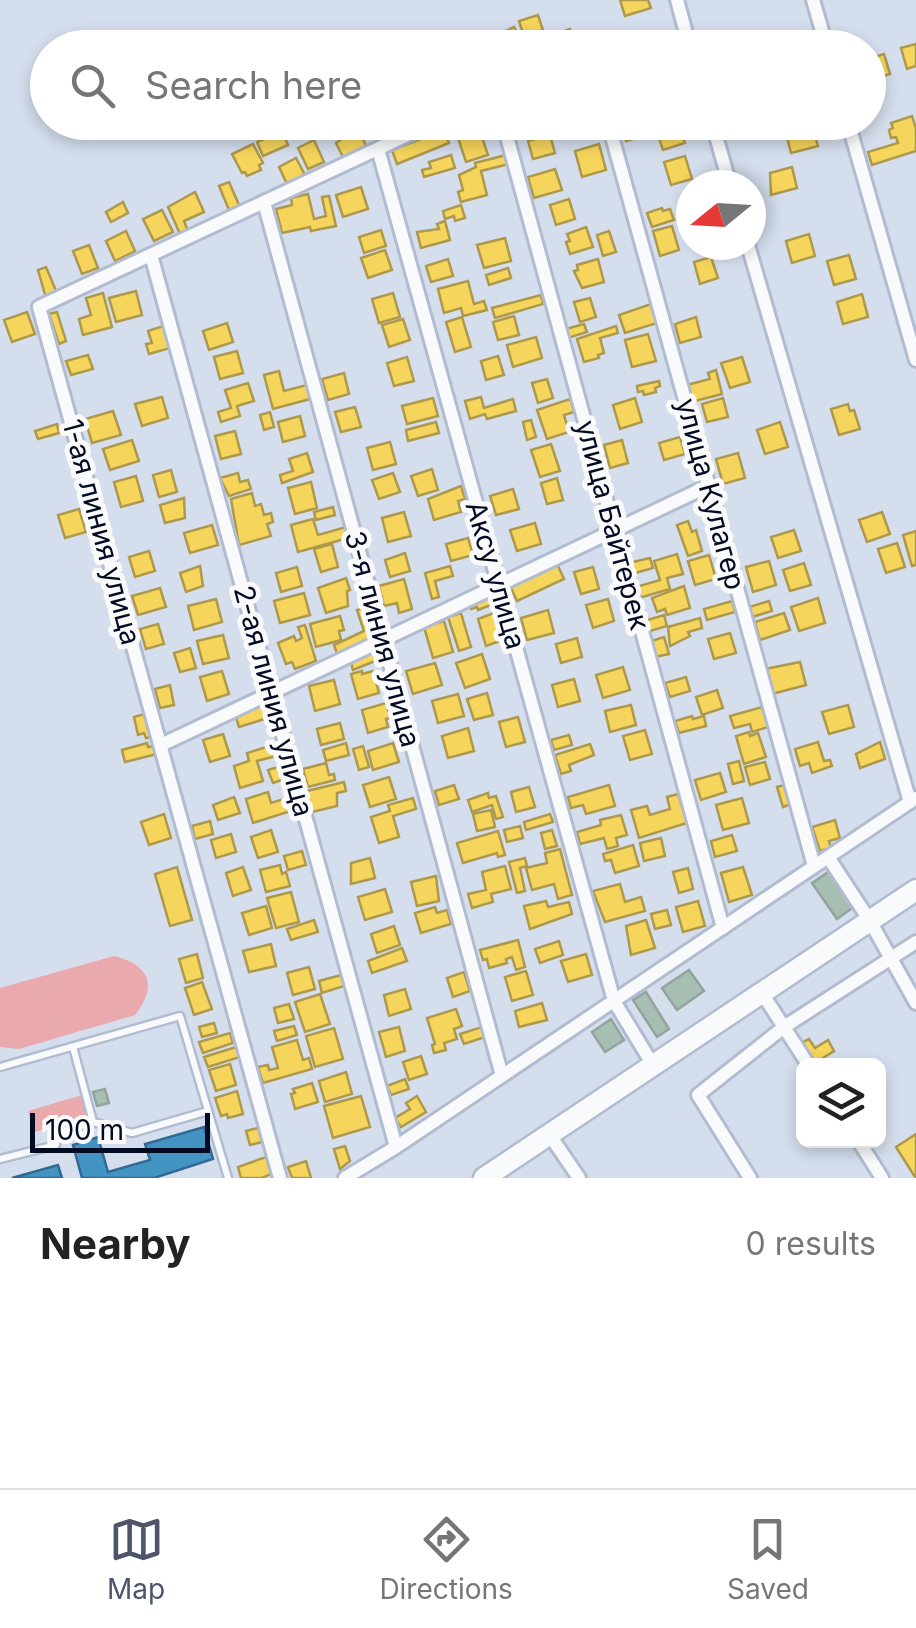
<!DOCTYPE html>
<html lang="en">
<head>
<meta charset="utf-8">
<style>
	body { margin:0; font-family:Inter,sans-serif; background:#f2f2f2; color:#222 }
	.controls { position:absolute; right:30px; bottom:30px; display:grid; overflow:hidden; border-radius:15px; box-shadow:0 5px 15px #0003 }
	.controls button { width:90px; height:90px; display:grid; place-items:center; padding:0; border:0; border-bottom:2px solid #e0e0e0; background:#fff; color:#222; font:50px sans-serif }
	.compass { position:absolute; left:676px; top:170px; width:90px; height:90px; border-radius:50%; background:#fff; box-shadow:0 5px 15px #0003; rotate:252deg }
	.scale { position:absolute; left:30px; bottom:25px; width:180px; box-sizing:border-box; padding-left:10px; border:5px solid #030b23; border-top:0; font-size:28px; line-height:35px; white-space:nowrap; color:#030b23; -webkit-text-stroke:8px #fafafa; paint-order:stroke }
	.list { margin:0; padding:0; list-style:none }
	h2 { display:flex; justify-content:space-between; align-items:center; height:130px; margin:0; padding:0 40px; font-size:42px }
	h2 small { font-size:32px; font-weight:400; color:#767676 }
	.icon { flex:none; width:55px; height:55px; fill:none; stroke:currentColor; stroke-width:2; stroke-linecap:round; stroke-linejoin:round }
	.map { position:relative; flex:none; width:916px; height:1178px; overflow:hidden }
	.search { position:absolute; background:#fff; box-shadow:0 5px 15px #0003; left:30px; right:30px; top:30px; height:110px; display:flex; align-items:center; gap:25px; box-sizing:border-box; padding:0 35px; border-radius:55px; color:#767676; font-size:38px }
	.sheet { height:310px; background:#fff }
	nav { display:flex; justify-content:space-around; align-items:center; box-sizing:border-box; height:140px; border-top:2px solid #e0e0e0; background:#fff; font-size:28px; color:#767676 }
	nav a { display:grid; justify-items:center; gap:5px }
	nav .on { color:#4c556a }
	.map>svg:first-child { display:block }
	.green { fill:#e9a9ad }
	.homes { fill:#f6d55c; stroke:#ad984b; stroke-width:2.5 }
	.schools { fill:#4393c3; stroke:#306a93; stroke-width:2.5 }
	.building { fill:#a7beb2; stroke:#94a39e; stroke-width:2.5 }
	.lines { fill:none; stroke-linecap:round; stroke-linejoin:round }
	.lane-casing { stroke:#b2bcd0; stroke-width:11 }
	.street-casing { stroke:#b2bcd0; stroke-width:18 }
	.primary-casing { stroke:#b2bcd0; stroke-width:25 }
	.lane { stroke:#f9fafc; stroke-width:6 }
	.street { stroke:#f9fafc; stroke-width:12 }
	.primary { stroke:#f9fafc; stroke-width:20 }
	.labels { text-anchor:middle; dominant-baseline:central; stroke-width:10; stroke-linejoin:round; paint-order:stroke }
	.street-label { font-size:28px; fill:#030b23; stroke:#fafafa }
</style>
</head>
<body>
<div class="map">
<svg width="916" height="1178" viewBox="0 0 916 1178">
	<rect width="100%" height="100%" fill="#d5deed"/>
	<!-- green -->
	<g class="green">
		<path d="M114,956C150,965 158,986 135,1015L19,1049L0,1047V988Z"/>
		<path d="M82,1095L88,1117L35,1132L28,1111Z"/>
	</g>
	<!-- homes -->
	<g class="homes">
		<path d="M620,0H648L651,8L625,16Z"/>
		<path d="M538,15L546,40L527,46L519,21Z"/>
		<path d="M514,27L525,47L524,48H514L506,31Z"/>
		<path d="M570,29L577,48H557L552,35Z"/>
		<path d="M916,44V66L907,69L901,48Z"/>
		<path d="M884,54L890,74L871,80L868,59Z"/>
		<path d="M912,116L916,129V151L872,165L868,152L898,143L896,137L891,138L889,130L893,128L891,123Z"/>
		<path d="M621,122H644L648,135L626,141Z"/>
		<path d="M666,122H679L685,143L663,150L655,126Z"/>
		<path d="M783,122H811L818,146L791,153Z"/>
		<path d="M358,128L368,150L343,157L336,143Z"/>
		<path d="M444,130L449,143L397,164L392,150Z"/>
		<path d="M282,131L288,145L263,156L257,142Z"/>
		<path d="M480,131L488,155L466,162L458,138Z"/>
		<path d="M550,135L555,153L533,159L528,141Z"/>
		<path d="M314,140L324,162L308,169L298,148Z"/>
		<path d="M253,144L263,163L259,165L261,170L247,176L245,172L242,173L232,154Z"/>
		<path d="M599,144L606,170L582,177L575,151Z"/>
		<path d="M451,155L455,168L424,177L422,170L431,168L429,162Z"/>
		<path d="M506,155L509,164L481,171L487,195L461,202L458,192L463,190L459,175L476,167L475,163Z"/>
		<path d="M685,156L692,179L671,185L664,162Z"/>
		<path d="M296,158L305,175L287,184L279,167Z"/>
		<path d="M792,167L797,188L771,195L770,173Z"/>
		<path d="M555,169L562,190L534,198L528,177Z"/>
		<path d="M229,182L239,205L229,210L219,186Z"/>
		<path d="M361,187L368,209L343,217L336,195Z"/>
		<path d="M195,192L204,212L184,221L188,231L180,234L168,207Z"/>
		<path d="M308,194L314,219L326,216L322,197L329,196L336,226L311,231L310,227L282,233L276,209L292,205L291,198Z"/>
		<path d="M569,199L575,219L556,225L550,205Z"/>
		<path d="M123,202L128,213L111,222L106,212Z"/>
		<path d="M461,205L465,218L455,221L454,216L445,219L443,211Z"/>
		<path d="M662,208L663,211L670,209L674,220L652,227L647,213Z"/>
		<path d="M162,210L173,232L154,241L143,219Z"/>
		<path d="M445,221L450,240L421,248L417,232L439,229L437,224Z"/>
		<path d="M672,226L679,250L660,256L653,231Z"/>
		<path d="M586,227L593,247L570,254L566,242L570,241L567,234Z"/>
		<path d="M381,230L386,246L364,253L359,237Z"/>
		<path d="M126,231L135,251L115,261L106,241Z"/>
		<path d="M609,231L616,252L603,256L597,235Z"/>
		<path d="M809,234L815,256L792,263L786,241Z"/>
		<path d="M505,238L511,261L484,268L477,245Z"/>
		<path d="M89,245L98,268L82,274L73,251Z"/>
		<path d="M385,250L392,270L368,278L361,258Z"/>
		<path d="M849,255L856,279L834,285L827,261Z"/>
		<path d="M711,257L718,278L700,284L694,262Z"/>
		<path d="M448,259L453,276L431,282L426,266Z"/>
		<path d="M598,259L604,282L582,288L574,271L578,270L577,265Z"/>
		<path d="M46,267L57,293L46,298L38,270Z"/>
		<path d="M508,268L511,278L489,285L486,275Z"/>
		<path d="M468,281L474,304L484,301L487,310L463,316L461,308L444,313L438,289Z"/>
		<path d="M136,291L142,315L116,322L109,298Z"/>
		<path d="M103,293L112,327L83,335L79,319L91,315L86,298Z"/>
		<path d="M393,293L400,317L379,323L372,299Z"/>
		<path d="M862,294L868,317L843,324L837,302Z"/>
		<path d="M541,295L543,304L495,318L492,308Z"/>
		<path d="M590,298L596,317L580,322L574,302Z"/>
		<path d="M651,304L657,323L625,333L619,315Z"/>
		<path d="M27,312L35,334L12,342L4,320Z"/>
		<path d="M57,312L66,341L59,344L49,314Z"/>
		<path d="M514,316L519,335L498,340L493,322Z"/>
		<path d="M462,317L471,347L455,352L446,322Z"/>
		<path d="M696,317L701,337L680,343L675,324Z"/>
		<path d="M403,319L410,340L389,347L382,325Z"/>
		<path d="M227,323L233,342L209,350L203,331Z"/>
		<path d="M584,324L587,332L568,338L566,329Z"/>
		<path d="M163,326L170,348L149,354L146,344L152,343L148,331Z"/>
		<path d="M616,326L618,333L600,338L604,353L598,355L599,358L584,362L577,339Z"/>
		<path d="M648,334L656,361L632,367L625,340Z"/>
		<path d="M536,337L542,358L513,367L507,345Z"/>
		<path d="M237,351L243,373L220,379L214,357Z"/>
		<path d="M88,355L93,369L71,375L66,361Z"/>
		<path d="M498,356L504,375L486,380L481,361Z"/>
		<path d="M407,357L414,381L394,386L387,363Z"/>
		<path d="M742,357L750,382L730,388L721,363Z"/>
		<path d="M716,370L722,394L691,402L687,385L710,379L708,373Z"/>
		<path d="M279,371L284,391L307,385L310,399L273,409L264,375Z"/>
		<path d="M344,373L349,394L328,400L322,379Z"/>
		<path d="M547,379L553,398L538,403L532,383Z"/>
		<path d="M659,381L660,386L655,388L656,392L644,395L643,391L638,392L637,386Z"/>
		<path d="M248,383L254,401L237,406L240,416L221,422L218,412L231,408L225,390Z"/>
		<path d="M162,397L168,418L142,426L135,404Z"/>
		<path d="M481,397L484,408L513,399L516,411L487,419L485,414L470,419L465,401Z"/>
		<path d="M433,398L438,416L407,424L402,406Z"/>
		<path d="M635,398L642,422L620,429L613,405Z"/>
		<path d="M723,398L728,417L707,422L702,404Z"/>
		<path d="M570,399L574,412L564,415L569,432L547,439L537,410Z"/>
		<path d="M848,404L850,411L854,410L860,429L839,435L831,409Z"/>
		<path d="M355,407L361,427L341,432L335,412Z"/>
		<path d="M113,411L121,435L92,443L85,419Z"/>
		<path d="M270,412L274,427L264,430L260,415Z"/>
		<path d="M300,416L305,436L283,442L278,422Z"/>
		<path d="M531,420L536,437L527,440L523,422Z"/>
		<path d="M436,422L439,433L408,441L406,430Z"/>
		<path d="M780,422L788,447L765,454L757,430Z"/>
		<path d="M57,424L59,433L38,439L35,431Z"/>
		<path d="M235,431L241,454L221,459L215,436Z"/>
		<path d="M680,437L685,454L664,460L659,443Z"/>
		<path d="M132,440L139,461L110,470L103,449Z"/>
		<path d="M622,440L628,463L610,468L604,445Z"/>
		<path d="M390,442L396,464L373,470L367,448Z"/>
		<path d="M551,444L560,471L540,477L531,450Z"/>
		<path d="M307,453L313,472L282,483L280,475L293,471L289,459Z"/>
		<path d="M738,453L745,478L723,484L716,459Z"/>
		<path d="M432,469L438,490L418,496L411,476Z"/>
		<path d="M171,470L177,492L159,497L153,475Z"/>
		<path d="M238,473L240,482L248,480L251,489L229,496L220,478Z"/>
		<path d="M393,473L400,492L379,499L372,480Z"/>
		<path d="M136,476L143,501L121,507L114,482Z"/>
		<path d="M557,478L563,500L547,504L541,483Z"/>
		<path d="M311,482L317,508L295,514L288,488Z"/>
		<path d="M461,486L465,499L458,501L461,512L434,520L428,499Z"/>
		<path d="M513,489L519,509L496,515L490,496Z"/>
		<path d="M252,493L255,506L261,504L264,515L271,513L273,522L267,524L271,536L239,545L231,499Z"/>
		<path d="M184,498L185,518L165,523L160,505Z"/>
		<path d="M333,507L335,515L316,520L314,512Z"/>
		<path d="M79,509L86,532L65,538L58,515Z"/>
		<path d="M404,512L411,536L388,542L382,518Z"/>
		<path d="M882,512L890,534L867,542L859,520Z"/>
		<path d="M313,519L318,535L346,527L348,538L298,552L291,525Z"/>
		<path d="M688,521L692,532L696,530L702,551L688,556L677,525Z"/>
		<path d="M535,523L541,544L517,551L510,530Z"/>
		<path d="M212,525L218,545L190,553L184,533Z"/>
		<path d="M794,530L801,551L778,558L771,537Z"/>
		<path d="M916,531V565L912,566L903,535Z"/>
		<path d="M468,538L473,555L451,561L446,544Z"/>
		<path d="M897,543L905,567L886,573L878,549Z"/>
		<path d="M332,544L338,567L321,572L314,549Z"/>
		<path d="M149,551L155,571L135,577L129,557Z"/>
		<path d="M405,553L410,571L390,577L385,560Z"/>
		<path d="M677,554L683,574L667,578L670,589L639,598L636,587L660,580L654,561Z"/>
		<path d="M709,555L716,579L695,585L688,561Z"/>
		<path d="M650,558L653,568L632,574L629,563Z"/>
		<path d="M769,561L776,585L753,592L746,567Z"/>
		<path d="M804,563L811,585L790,591L783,570Z"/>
		<path d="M557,564L564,579L517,601L510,586Z"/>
		<path d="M200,566L203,586L186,592L180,573Z"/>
		<path d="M450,566L453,576L435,581L439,597L432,599L425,573Z"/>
		<path d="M297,567L302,586L281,592L276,573Z"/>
		<path d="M593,567L599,589L581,594L574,572Z"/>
		<path d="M346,578L350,590L347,591L348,606L326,613L318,588Z"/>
		<path d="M404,579L412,609L399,613L397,603L384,606L379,586Z"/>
		<path d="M684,586L690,608L667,615L665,609L657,612L652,598Z"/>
		<path d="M160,588L166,607L138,615L132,596Z"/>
		<path d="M304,593L310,615L280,623L274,601Z"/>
		<path d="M490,596L493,604L478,610L477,607L471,609L469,604Z"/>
		<path d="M818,598L825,623L799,631L791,607Z"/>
		<path d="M216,599L222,622L194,630L188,606Z"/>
		<path d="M608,599L614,621L593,628L586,605Z"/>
		<path d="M732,601L735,612L707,620L704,609Z"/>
		<path d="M769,601L772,611L752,617L749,607Z"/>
		<path d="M367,607L375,635L337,654L334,645L364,631L357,610Z"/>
		<path d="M548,610L554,633L527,640L521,618Z"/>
		<path d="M461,613L471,647L459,651L448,617Z"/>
		<path d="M494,613L503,640L486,646L478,619Z"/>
		<path d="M784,613L790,630L760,640L755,622Z"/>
		<path d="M664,615L667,626L647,632L644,621Z"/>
		<path d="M340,616L344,630L339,631L341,640L316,647L310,624Z"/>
		<path d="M700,618L702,628L688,632L690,636L670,646L668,627Z"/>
		<path d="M444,621L453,652L433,658L424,627Z"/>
		<path d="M158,624L164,644L146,649L140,629Z"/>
		<path d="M305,625L316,661L295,669L292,662L286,664L278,643L294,636L296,641L302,638L298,627Z"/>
		<path d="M730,633L736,653L714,659L708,639Z"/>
		<path d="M223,635L229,658L203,664L197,641Z"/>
		<path d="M664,637L669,654L655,657L651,641Z"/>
		<path d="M577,638L582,657L561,663L556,644Z"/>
		<path d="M190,648L196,668L180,672L174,653Z"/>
		<path d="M377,648L380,659L353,670L350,659Z"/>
		<path d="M482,654L490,679L465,688L456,663Z"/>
		<path d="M800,662L806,685L772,694L765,669Z"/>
		<path d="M435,663L442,685L413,694L406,671Z"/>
		<path d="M623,667L630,690L603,698L596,675Z"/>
		<path d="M222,671L229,694L207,701L200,677Z"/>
		<path d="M362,671V674L373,671L379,693L358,699L351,674Z"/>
		<path d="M686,677L690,691L670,697L665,683Z"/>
		<path d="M574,679L580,701L558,707L552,685Z"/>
		<path d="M334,680L340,704L315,711L309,686Z"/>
		<path d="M170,685L174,705L160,708L155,689Z"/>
		<path d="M717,690L723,708L702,715L696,697Z"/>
		<path d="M487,693L493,715L474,720L467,699Z"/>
		<path d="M458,694L464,716L438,723L432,701Z"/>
		<path d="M263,702L268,718L239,727L235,714L256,708L255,704Z"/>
		<path d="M386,703L390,718L386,719L388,727L368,733L362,710Z"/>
		<path d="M631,705L636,725L610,732L605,711Z"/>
		<path d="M848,705L854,727L829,734L822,712Z"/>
		<path d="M762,707L768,727L752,732L750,724L734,728L730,716Z"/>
		<path d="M144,714L150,737L146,738L144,733L138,735L134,717Z"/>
		<path d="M692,716L693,719L704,716L706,726L679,733L675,721Z"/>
		<path d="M518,717L525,742L506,747L499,722Z"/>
		<path d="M340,723L344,739L321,745L317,729Z"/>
		<path d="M468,728L474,751L448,758L442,736Z"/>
		<path d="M645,730L652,754L630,760L623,736Z"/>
		<path d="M749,732L750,736L758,733L766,757L744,764L736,736Z"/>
		<path d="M223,734L230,756L210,762L203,740Z"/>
		<path d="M569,735L572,745L554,750L551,740Z"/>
		<path d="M818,742L824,761L830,760L832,766L812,773L809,763L800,766L795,749Z"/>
		<path d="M880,742L885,759L860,768L856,754Z"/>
		<path d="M147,743L148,747L155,746L157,754L125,762L122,750Z"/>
		<path d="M346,743L349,755L326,761L323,750Z"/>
		<path d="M393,743L399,762L373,770L368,751Z"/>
		<path d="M590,744L594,755L569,765L571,771L561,774L555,755Z"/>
		<path d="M273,745L276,756L257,761L263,781L240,788L234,766L249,761L247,753Z"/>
		<path d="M363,746L369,767L359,770L353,749Z"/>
		<path d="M739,761L744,781L733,784L728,764Z"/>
		<path d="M765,762L770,779L750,785L745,767Z"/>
		<path d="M326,763L329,775L334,774L335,780L308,787L303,769Z"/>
		<path d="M281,766L285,779L273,783L268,770Z"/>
		<path d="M720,773L726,792L701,800L695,780Z"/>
		<path d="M389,777L396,799L370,807L363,785Z"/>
		<path d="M344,782L346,791L337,793V806L312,812L307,791Z"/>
		<path d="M454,785L459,799L439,805L435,791Z"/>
		<path d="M609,785L615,806L586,814L583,805L571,808L568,797Z"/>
		<path d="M785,785L791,804L783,807L777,787Z"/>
		<path d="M529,787L535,807L516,812L511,792Z"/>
		<path d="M268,792L271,803L290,797L294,810L253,823L246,799Z"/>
		<path d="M488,793L489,798L496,796L503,817L496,819L492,805L472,812L468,800Z"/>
		<path d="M678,794L687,823L639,838L631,810L647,806L650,815L670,809L667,797Z"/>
		<path d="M234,797L240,813L218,820L213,805Z"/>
		<path d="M413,798L416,809L393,816L399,837L379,843L371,817L390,811L388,805Z"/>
		<path d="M742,798L749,823L723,830L716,805Z"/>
		<path d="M491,810L495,827L477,831L473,814Z"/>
		<path d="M164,814L171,838L149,845L141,822Z"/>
		<path d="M550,814L553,822L526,830L524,822Z"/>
		<path d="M621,815L627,835L616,838L618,846L607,849L604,838L580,844L577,832L601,825L600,820Z"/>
		<path d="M835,820L840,838L829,841L831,848L820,851L812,827Z"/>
		<path d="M210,821L213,834L195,839L192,826Z"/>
		<path d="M520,826L523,838L507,842L504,830Z"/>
		<path d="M271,830L278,852L258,858L251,837Z"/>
		<path d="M552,830L557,846L545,849L541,833Z"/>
		<path d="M498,831L505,855L498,857L497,853L463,863L457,843Z"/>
		<path d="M231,834L236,852L216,858L211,840Z"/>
		<path d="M732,835L737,851L715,857L711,841Z"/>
		<path d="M661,838L665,856L644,861L640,843Z"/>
		<path d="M633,845L639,866L615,873L611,860L605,861L603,854Z"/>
		<path d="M560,849L572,895L558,899L554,884L532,890L526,868L547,863L545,853Z"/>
		<path d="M302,851L306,865L288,870L284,856Z"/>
		<path d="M370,858L375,878L351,884V863Z"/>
		<path d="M525,858L527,866L520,868L525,891L517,893L509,862Z"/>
		<path d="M280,865L282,874L286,872L290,886L266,892L260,870Z"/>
		<path d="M505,866L511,889L491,894L493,902L472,908L468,894L486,890L482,872Z"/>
		<path d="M177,867L192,920L170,926L155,874Z"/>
		<path d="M243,867L251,890L233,896L226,873Z"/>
		<path d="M743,867L752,895L729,902L721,873Z"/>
		<path d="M688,868L693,889L679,893L673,872Z"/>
		<path d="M436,876L439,901L417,906L411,882Z"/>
		<path d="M620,884L625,902L641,897L645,911L605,922L593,891Z"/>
		<path d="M385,889L392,912L365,920L358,897Z"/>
		<path d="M291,892L299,922L276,928L267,898Z"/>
		<path d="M546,901L548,907L569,902L572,914L530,929L524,906Z"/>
		<path d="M698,901L705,926L683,932L676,907Z"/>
		<path d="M266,906L272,928L249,935L242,913Z"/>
		<path d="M435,907L437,913L447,910L451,924L421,933L415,913Z"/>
		<path d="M667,910L671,925L655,929L651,914Z"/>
		<path d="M314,920L318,932L291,940L287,929Z"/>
		<path d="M646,920L655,948L631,955L626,926Z"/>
		<path d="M394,926L400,945L377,953L371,934Z"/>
		<path d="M518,940L525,967L516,970L512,957L506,959L507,963L489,968L487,959L483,960L480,950Z"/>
		<path d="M559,941L563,955L540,963L535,949Z"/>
		<path d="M271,944L276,966L249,972L243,951Z"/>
		<path d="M402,948L407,961L372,973L368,961Z"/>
		<path d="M197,954L203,978L186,983L179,959Z"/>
		<path d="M586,954L592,975L568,982L561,961Z"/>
		<path d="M309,967L315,989L293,995L287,973Z"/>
		<path d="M526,971L533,995L512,1001L505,977Z"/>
		<path d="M464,972L470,991L453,997L447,978Z"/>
		<path d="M341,975L344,986L322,993L319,981Z"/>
		<path d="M202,982L212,1009L194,1015L185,988Z"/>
		<path d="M405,989L411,1009L389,1016L384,995Z"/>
		<path d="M320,994L330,1024L305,1032L295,1002Z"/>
		<path d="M542,1003L547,1020L519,1027L515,1011Z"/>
		<path d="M289,1004L294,1019L278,1023L274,1008Z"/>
		<path d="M456,1009L462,1026L454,1029L457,1039L444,1043L446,1050L434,1053L432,1045L435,1044L427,1018Z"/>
		<path d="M214,1023L217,1033L202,1037L199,1027Z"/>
		<path d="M294,1026L297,1035L277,1041L274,1031Z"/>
		<path d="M399,1027L405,1051L386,1057L379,1032Z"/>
		<path d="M482,1027L485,1037L464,1044L460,1034Z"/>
		<path d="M334,1028L343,1059L315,1067L306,1036Z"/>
		<path d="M230,1033L233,1043L203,1053L199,1042Z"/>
		<path d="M809,1039L815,1048L828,1040L834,1051L815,1063L802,1043Z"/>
		<path d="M297,1040L303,1060L309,1058L312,1069L263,1083L258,1067L268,1065L269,1070L278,1068L272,1047Z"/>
		<path d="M236,1047L240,1057L208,1067L204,1057Z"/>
		<path d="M421,1056L427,1074L409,1080L403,1062Z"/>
		<path d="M230,1064L236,1085L216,1091L209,1070Z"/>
		<path d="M346,1072L352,1094L325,1102L319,1081Z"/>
		<path d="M405,1079L409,1089L391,1095L387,1086Z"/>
		<path d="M312,1083L318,1102L295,1109L291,1094L295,1093L293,1089Z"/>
		<path d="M237,1091L243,1114L228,1118L227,1114L221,1116L215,1098Z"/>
		<path d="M361,1096L370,1127L333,1138L324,1106Z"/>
		<path d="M417,1096L426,1112L401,1127L395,1118L410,1109L406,1103Z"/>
		<path d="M258,1128L262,1142L250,1145L246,1131Z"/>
		<path d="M916,1134V1176L915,1177L896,1147Z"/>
		<path d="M345,1146L350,1161L340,1169L334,1149Z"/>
		<path d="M266,1157L271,1174L262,1178H241L238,1167Z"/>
		<path d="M306,1161L311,1178H292L288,1167Z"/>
	</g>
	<!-- schools -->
	<g class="schools">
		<path d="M204,1127L213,1159L154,1178H82L73,1145L98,1137L108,1172L150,1160L145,1144Z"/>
		<path d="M58,1165L62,1178H12Z"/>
	</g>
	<!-- building -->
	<g class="building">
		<path d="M831,870L855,906L837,919L812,883Z"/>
		<path d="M689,970L704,991L677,1010L662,988Z"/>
		<path d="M646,992L669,1029L657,1037L633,1000Z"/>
		<path d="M611,1019L624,1040L605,1052L592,1032Z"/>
		<path d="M105,1089L109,1103L97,1106L93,1092Z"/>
	</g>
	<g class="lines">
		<defs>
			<g id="lane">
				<path d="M73,1047L93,1122"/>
				<path d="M0,1067L180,1016L228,1178"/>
				<path d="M0,1159L56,1145L58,1133L93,1122L132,1133L208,1111"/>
			</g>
			<g id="street">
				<path d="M677,0L690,48"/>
				<path d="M813,0L827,48"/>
				<path d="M503,122L723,928"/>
				<path d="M608,122L814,866"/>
				<path d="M712,122L730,185"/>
				<path d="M848,122L916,360"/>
				<path d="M378,149L614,1001L653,1065"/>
				<path d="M264,202L502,1076"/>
				<path d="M748,245L910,802"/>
				<path d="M151,255L396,1147"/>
				<path d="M161,745L708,486"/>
				<path d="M828,857L870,921L916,1003"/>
				<path d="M762,993L809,1066"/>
				<path d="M549,1134L579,1178"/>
				<path d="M858,1140L882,1178"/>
				<path d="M280,1178L39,307L435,122"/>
				<path d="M345,1178L396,1147L916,798"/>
				<path d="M750,1178L698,1095L784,1027L916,942"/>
			</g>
			<path id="primary" d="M484,1178L916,890"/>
		</defs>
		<!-- lane casing -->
		<use href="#lane" class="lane-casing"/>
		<!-- street casing -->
		<use href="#street" class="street-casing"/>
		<!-- primary casing -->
		<use href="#primary" class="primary-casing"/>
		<!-- lane -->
		<use href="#lane" class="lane"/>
		<!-- street -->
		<use href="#street" class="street"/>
		<!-- primary -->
		<use href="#primary" class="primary"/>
	</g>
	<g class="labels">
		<!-- street labels -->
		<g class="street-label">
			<text transform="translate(711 494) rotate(75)">улица Кулагер</text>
			<text transform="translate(613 525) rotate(75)">улица Байтерек</text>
			<text transform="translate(102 532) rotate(75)">1-ая линия улица</text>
			<text transform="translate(496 575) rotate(74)">Аксу улица</text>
			<text transform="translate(383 639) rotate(75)">3-я линия улица</text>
			<text transform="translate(274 701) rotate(75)">2-ая линия улица</text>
		</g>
	</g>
</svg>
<div class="controls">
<button><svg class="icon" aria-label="layers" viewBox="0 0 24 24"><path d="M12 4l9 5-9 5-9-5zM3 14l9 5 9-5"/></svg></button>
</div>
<svg class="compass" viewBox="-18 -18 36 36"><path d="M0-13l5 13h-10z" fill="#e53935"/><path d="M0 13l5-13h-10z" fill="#767676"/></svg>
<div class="scale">100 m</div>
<div class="search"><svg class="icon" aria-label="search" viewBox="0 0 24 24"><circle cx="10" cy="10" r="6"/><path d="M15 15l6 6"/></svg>Search here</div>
</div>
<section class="sheet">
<h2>Nearby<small>0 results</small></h2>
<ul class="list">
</ul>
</section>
<nav>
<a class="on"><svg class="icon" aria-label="map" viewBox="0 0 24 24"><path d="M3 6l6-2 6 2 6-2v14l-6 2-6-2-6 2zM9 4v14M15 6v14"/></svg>Map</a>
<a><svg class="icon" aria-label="directions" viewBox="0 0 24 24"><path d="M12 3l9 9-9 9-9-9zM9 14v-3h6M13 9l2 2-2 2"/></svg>Directions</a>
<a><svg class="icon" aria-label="saved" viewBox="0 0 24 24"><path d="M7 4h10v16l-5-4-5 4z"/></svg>Saved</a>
</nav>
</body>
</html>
